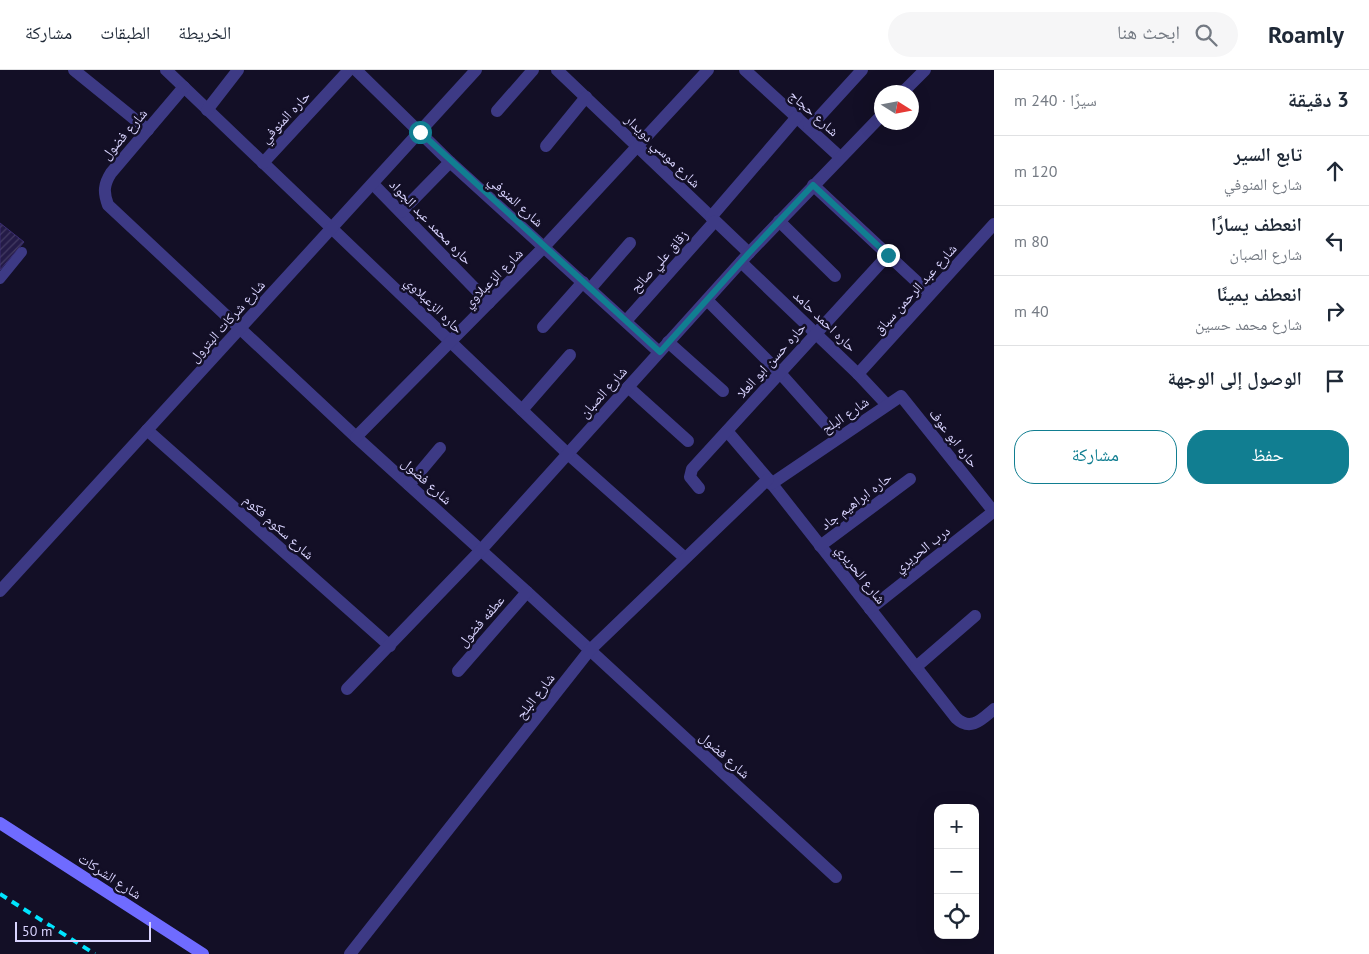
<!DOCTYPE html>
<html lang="ar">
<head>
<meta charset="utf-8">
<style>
	body { margin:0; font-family:"PT Sans","Noto Naskh Arabic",sans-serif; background:#f6f6f7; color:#1f2937; direction:rtl }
	.controls { position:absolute; right:15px; bottom:15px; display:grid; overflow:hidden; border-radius:10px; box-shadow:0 5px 20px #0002 }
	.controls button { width:45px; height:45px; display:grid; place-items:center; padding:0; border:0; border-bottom:1px solid #e0e1e3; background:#fff; color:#1f2937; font:25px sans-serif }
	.compass { position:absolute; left:874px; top:15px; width:45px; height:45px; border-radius:50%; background:#fff; box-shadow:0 5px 20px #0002; rotate:101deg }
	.scale { position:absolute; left:15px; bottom:12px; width:136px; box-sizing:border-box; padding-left:5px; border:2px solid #d9d4ff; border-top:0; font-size:14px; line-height:18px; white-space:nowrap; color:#d9d4ff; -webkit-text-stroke:4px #130f26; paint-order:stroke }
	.stop { position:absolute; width:15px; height:15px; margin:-11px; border:4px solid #117e91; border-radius:50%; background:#fff }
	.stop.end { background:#117e91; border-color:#fff; box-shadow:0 1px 5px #0008 }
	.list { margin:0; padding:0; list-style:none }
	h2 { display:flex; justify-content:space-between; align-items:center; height:65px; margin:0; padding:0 20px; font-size:21px }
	h2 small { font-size:16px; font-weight:400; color:#747a83 }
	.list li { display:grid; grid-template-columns:32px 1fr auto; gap:15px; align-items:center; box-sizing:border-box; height:70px; padding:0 20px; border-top:1px solid #e0e1e3 }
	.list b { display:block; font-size:19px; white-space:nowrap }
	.list p { margin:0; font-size:16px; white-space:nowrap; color:#747a83 }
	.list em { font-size:16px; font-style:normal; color:#747a83 }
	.actions { display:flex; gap:10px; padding:15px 20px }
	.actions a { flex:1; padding:11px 0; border:1px solid #117e91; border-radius:20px; text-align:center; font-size:18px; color:#117e91 }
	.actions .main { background:#117e91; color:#fff }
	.icon { flex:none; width:28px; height:28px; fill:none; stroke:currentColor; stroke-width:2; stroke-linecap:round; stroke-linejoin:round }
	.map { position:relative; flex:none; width:994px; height:884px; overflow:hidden; direction:ltr }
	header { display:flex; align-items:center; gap:30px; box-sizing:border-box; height:70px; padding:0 25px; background:#fff; border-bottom:1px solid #e0e1e3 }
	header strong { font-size:24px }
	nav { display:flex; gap:28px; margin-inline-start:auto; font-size:18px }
	.search { width:350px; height:45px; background:#f6f6f7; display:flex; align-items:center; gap:12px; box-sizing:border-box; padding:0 18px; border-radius:28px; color:#747a83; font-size:19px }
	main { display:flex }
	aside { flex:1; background:#fff }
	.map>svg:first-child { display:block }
	.building { fill:url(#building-hatch); stroke:#3b2d73 }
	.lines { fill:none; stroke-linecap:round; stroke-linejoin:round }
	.lane { stroke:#3d3a85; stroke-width:10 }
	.street { stroke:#3d3a85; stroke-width:12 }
	.secondary { stroke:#6f6bff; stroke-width:12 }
	.rail { stroke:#00e5ff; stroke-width:4; stroke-dasharray:8 6; stroke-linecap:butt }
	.route { stroke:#117e91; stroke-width:6 }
	.labels { text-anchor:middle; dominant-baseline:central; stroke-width:5; stroke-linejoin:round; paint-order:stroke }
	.street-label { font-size:14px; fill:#d9d4ff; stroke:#130f26 }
</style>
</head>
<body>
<header>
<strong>Roamly</strong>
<div class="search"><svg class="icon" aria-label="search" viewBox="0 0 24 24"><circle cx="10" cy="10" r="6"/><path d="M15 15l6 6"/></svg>ابحث هنا</div>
<nav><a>الخريطة</a><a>الطبقات</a><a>مشاركة</a></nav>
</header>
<main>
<aside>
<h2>3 دقيقة<small>سيرًا · 240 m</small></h2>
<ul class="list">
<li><svg class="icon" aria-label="ahead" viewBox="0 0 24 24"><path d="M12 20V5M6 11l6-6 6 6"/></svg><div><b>تابع السير</b><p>شارع المنوفي</p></div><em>120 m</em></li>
<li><svg class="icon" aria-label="left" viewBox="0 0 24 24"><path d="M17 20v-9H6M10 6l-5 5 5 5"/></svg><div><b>انعطف يسارًا</b><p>شارع الصبان</p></div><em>80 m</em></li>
<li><svg class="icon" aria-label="right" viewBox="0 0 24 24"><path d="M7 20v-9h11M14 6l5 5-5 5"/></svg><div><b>انعطف يمينًا</b><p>شارع محمد حسين</p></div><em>40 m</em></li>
<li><svg class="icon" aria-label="arrive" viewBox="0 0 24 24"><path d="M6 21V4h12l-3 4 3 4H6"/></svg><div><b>الوصول إلى الوجهة</b></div></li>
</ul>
<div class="actions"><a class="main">حفظ</a><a>مشاركة</a></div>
</aside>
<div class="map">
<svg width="994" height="884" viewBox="0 0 994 884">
	<defs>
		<pattern id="building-hatch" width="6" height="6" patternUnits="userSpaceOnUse" patternTransform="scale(1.25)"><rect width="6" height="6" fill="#241b47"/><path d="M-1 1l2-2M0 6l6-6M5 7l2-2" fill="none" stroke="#433b63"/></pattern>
	</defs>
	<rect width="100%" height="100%" fill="#130f26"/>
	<!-- building -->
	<path class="building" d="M0,153L24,172L0,200Z"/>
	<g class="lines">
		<!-- lane -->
		<path class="lane" d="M0,209L22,182"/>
		<!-- street -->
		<g class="street">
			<path d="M74,0L148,60"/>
			<path d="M166,0L568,384L685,488"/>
			<path d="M356,0L450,92L659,282"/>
			<path d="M557,0L749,183"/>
			<path d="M745,0L840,87"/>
			<path d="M184,17L111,103C104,114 103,122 108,135L356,367L527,522L836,807"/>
			<path d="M903,22L925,0"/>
			<path d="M207,40L238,0"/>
			<path d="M497,41L533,0"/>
			<path d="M809,58L862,0"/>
			<path d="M546,76L586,27"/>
			<path d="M263,93L349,0"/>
			<path d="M373,114L489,233"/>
			<path d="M813,115L930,224"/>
			<path d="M401,142L450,92"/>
			<path d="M711,147L797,47"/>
			<path d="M779,151L835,206"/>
			<path d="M741,192L858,304L887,335"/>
			<path d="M590,219L630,173"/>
			<path d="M707,230L780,303L838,368"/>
			<path d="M626,251L715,151"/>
			<path d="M543,257L583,212"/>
			<path d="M668,272L723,321"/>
			<path d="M858,304L994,154"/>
			<path d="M628,317L688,371"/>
			<path d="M522,340L570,285"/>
			<path d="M147,360L390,576"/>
			<path d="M727,361L768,409L956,648C971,662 982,649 994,639"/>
			<path d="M356,367L544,177L708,0"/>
			<path d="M771,414L901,326L994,442"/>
			<path d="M409,415L440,378"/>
			<path d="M699,418L690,407L692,399L888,185"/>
			<path d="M820,476L910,409"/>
			<path d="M0,521L476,0"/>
			<path d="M870,539L993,442"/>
			<path d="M916,597L975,546"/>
			<path d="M458,601L527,522"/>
			<path d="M347,619L481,480L749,183L882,45"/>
			<path d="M350,884L589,581L768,409"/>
		</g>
		<!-- secondary -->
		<path class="secondary" d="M0,753L203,884"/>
		<!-- rail -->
		<path class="rail" d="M0,824L95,884"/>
	</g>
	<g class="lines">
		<!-- route -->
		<path class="route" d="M420,62L660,282L749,183L813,115L888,185"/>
	</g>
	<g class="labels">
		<!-- street labels -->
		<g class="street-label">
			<text transform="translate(814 43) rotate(42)">شارع حجاج</text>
			<text transform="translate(285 47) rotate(-47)">حاره المنوفي</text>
			<text transform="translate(124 64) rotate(-49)">شارع فضول</text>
			<text transform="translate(663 81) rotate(44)">شارع موسي دويدار</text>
			<text transform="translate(516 131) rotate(42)">شارع المنوفي</text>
			<text transform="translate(431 152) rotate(46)">حاره محمد عبد الجواد</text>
			<text transform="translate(659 191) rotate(-48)">زقاق علي صالح</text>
			<text transform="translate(493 208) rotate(-45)">شارع الزعبلاوي</text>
			<text transform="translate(915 219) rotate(-48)">شارع عبد الرحمن سباق</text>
			<text transform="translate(434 235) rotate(44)">حاره الزعبلاوي</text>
			<text transform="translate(227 251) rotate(-48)">شارع شركات البترول</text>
			<text transform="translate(825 251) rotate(44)">حاره احمد حامد</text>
			<text transform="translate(771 290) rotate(-48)">حاره حسن ابو العلا</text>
			<text transform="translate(603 322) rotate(-48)">شارع الصبان</text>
			<text transform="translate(845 345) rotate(-34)">شارع البلح</text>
			<text transform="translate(954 368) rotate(52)">حاره ابو عوف</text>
			<text transform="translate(427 411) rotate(42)">شارع فضول</text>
			<text transform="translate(856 431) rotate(-37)">حاره ابراهيم جاد</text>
			<text transform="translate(279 457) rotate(42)">شارع سكوم فكوم</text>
			<text transform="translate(922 479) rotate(-38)">درب الحريري</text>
			<text transform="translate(861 504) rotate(52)">شارع الحريري</text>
			<text transform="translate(481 551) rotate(-49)">عطفه فضول</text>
			<text transform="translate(535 626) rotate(-52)">شارع البلح</text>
			<text transform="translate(725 685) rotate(42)">شارع فضول</text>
			<text transform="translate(110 806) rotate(33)">شارع الشركات</text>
		</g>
	</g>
</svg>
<div class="controls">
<button>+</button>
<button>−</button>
<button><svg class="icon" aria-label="locate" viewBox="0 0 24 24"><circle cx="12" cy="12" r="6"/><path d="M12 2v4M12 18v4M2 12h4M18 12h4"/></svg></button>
</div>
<svg class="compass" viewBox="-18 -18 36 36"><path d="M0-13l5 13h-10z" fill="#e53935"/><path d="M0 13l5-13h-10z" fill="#747a83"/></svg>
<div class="scale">50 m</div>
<div class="stop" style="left:420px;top:62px"></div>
<div class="stop end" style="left:888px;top:185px"></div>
</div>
</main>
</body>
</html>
